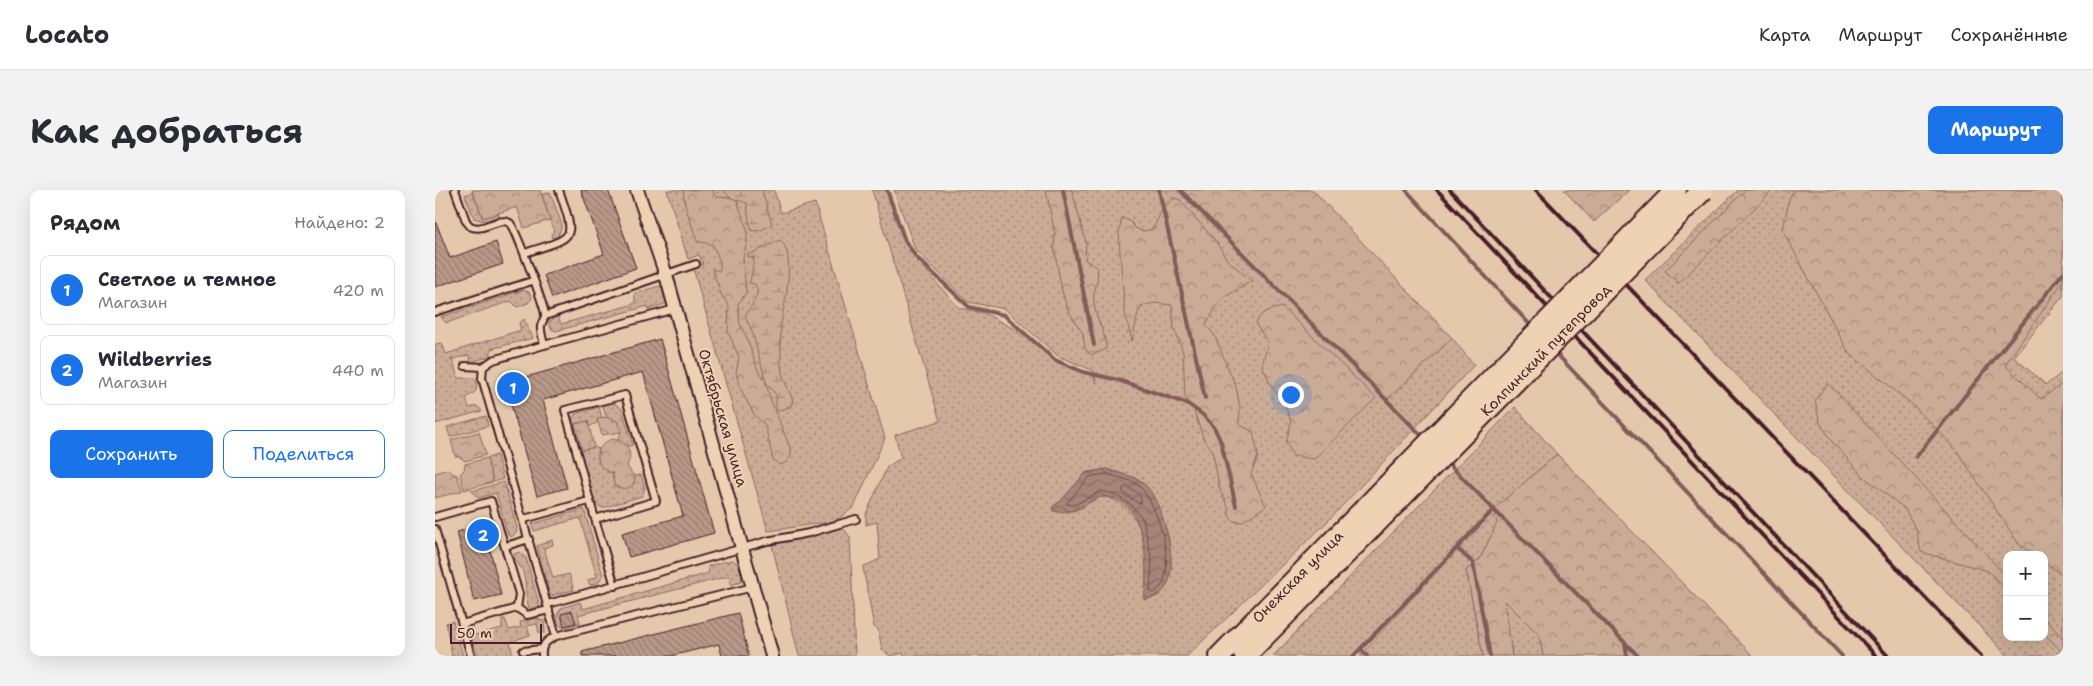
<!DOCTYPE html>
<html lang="ru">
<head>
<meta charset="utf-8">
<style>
	body { margin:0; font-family:"Shantell Sans",sans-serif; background:#f2f2f3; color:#2b2b33 }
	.controls { position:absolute; right:15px; bottom:15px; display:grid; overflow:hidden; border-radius:10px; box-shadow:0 5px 20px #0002 }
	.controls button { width:45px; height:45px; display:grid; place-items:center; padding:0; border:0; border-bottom:1px solid #e1e1e2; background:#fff; color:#2b2b33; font:25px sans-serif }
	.scale { position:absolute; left:15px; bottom:12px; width:92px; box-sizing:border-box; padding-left:5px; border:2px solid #4a1f2b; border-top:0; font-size:14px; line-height:18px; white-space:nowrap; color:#4a1f2b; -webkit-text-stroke:4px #edd3b4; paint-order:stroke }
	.you { position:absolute; left:855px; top:204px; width:18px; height:18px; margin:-12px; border:4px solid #fff; border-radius:50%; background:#1a73e8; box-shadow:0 0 0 8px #1a73e833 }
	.badge { display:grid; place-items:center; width:32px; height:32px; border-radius:50%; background:#1a73e8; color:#fff; font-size:16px; font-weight:700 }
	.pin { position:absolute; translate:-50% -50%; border:2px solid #fff; box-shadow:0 1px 5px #0006 }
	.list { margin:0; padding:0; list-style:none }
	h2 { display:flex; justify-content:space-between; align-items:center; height:65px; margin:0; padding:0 20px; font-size:21px }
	h2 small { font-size:16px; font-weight:400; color:#7c7c81 }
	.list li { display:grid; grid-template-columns:32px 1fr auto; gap:15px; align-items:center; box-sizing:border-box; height:70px; margin:0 10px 10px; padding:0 10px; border:1px solid #e1e1e2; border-radius:10px }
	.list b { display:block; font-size:19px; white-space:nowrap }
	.list p { margin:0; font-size:16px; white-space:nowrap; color:#7c7c81 }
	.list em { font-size:16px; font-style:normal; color:#7c7c81 }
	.actions { display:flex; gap:10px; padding:15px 20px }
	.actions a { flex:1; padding:11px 0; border:1px solid #1a73e8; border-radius:10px; text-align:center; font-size:18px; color:#1a73e8 }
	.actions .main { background:#1a73e8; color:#fff }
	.map { position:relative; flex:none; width:1628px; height:466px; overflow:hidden; border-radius:10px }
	header { display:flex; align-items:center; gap:30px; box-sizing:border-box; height:70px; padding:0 25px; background:#fff; border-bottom:1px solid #e1e1e2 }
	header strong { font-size:24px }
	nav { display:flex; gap:28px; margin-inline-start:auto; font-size:18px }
	.intro { display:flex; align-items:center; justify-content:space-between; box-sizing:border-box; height:120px; padding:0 30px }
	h1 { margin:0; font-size:35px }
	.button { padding:12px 22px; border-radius:10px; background:#1a73e8; color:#fff; font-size:18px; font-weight:700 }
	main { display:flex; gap:30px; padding:0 30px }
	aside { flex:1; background:#fff; border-radius:10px; box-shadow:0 5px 20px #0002 }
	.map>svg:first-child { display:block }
	.grass { fill:url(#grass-dots); stroke:#8a6660; fill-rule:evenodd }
	.forest { fill:url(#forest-crowns); stroke:#8a6660 }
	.wetland { fill:url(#wetland-marsh); stroke:#8a6660 }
	.water { fill:url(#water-waves); stroke:#815c59 }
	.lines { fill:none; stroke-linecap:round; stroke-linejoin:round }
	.shore { stroke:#6f484a; stroke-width:1 }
	.stream { stroke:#815c59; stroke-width:4 }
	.building { fill:url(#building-back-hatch); stroke:#4a1f2b }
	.lane-casing { stroke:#4a1f2b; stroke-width:10 }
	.street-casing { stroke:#4a1f2b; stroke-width:16 }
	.primary-casing { stroke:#4a1f2b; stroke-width:24 }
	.lane { stroke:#edd3b4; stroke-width:6 }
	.street { stroke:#edd3b4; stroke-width:12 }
	.primary { stroke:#edd3b4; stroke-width:20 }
	.rail { stroke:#4a1f2b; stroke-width:4 }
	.primary-bridge-casing { stroke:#4a1f2b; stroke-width:24; stroke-linecap:butt }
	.primary-bridge { stroke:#edd3b4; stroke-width:20 }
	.labels { text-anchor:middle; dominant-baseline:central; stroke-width:4; stroke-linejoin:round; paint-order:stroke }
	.street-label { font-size:15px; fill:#4a1f2b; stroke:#edd3b4 }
</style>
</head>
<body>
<header>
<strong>Locato</strong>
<nav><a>Карта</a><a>Маршрут</a><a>Сохранённые</a></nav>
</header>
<div class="intro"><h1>Как добраться</h1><a class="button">Маршрут</a></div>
<main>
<aside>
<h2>Рядом<small>Найдено: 2</small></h2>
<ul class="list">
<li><span class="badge">1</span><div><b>Светлое и темное</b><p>Магазин</p></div><em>420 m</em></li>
<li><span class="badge">2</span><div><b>Wildberries</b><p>Магазин</p></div><em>440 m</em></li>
</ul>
<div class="actions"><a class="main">Сохранить</a><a>Поделиться</a></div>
</aside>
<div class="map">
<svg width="1628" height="466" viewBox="0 0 1628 466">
	<defs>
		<pattern id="grass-dots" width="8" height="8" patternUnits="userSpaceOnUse" patternTransform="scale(1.25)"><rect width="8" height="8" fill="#caac96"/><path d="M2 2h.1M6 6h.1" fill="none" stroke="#a68b7b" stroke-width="1.8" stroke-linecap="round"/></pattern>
		<pattern id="forest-crowns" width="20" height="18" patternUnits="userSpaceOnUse" patternTransform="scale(1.25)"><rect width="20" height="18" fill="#caac96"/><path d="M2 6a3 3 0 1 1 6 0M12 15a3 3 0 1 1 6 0" fill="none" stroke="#a68b7b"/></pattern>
		<pattern id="wetland-marsh" width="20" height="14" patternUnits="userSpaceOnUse" patternTransform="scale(1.25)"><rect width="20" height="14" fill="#caac96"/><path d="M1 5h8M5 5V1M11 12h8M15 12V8" fill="none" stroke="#a68b7b"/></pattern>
		<pattern id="water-waves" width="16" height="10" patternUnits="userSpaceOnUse" patternTransform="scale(1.25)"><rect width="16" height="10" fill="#a68578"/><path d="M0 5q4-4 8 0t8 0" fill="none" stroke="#896c63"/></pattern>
		<pattern id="building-back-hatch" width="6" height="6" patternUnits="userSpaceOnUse" patternTransform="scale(1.25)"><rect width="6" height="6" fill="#b89988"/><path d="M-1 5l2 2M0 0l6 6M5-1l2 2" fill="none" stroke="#987c6f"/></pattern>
	</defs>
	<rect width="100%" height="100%" fill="#e3c8ac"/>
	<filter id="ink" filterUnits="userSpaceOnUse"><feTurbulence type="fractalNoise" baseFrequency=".02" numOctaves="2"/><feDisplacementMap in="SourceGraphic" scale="10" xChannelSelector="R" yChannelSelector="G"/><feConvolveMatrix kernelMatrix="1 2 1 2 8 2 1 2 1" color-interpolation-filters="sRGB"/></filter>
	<g filter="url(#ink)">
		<!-- grass -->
		<g class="grass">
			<path d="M232,0H339L346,23L380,13L450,248L419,317L400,331L333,341L258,78L268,74L264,65L253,69Z"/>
			<path d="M437,0H452L470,51L498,89L524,118L549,123L579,139L625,172L658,184L661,193L659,181L623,166L570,119L533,112L480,59L459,0H746L951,210L1017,148L1039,175L892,332L752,466H469L468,463L455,466L447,459L443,439L439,437L428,377L445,369L442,332L431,335V324L452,277L466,268L460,245L505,231ZM672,279L704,289L714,299L734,349L732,396L712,385C711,351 705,314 667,306L654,313L617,317L626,311L651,282Z"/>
			<path d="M1303,0H1628V106L1579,167L1611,195L1628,182V466H1573L1210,90ZM1572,365H1609V447H1572Z"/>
			<path d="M38,2L47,27L63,23L64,26L49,31L39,28L30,5Z"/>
			<path d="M115,2L127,35L123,46L117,48L116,45L119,41L107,5Z"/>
			<path d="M225,96L230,100L232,113L213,120V116L121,141L116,139L114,132L123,126L126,134L196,115L200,113V103Z"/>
			<path d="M88,100L94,102L97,108L93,113L82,117L76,111L11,133L6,127Z"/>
			<path d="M89,129L98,148L56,159V166L36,172L34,165L15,170L18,171L23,188H40L42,193L41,201L31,208L34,218L42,216L47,221L0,234V154L7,153L11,164L86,140L84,133Z"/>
			<path d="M179,213L187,219L198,255L193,256L183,250L186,242L182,231L171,227L168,216Z"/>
			<path d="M164,217L167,228L162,229L163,232L154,237L153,231L140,234L141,246L139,247L135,233L140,224Z"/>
			<path d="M1080,217L1122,264L1059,319L1063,333L1045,369L1031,380L1048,466H925L1043,335L916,466H838Z"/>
			<path d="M51,226L53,236L15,247L12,237Z"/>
			<path d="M159,257L164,259C160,270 166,280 178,283V290L199,294L200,286L206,285L210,298L207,306L168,318L158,313L143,261Z"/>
			<path d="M62,265L68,289L58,292L52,268Z"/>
			<path d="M69,292L82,337L81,343L76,347L73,345L61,303L43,308L37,301Z"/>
			<path d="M149,319L168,386L162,394L155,395L153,390L162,387L145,328L99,341L97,334Z"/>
			<path d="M408,338L415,347L420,466H364L337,355Z"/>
			<path d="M117,350L118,355L109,358L118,388L134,384L139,400L115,406L102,356Z"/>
			<path d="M84,362L91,368L104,414V418L98,420L94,418C89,405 93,391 86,378C83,372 80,372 79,364Z"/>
			<path d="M297,370C306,374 308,383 306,392L296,395L294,386L143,425L145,433L129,438L123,434L122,426L126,418L145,412L148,419L274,383L273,376Z"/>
			<path d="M1069,410L1104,445L1108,466H1077Z"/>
			<path d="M100,428L109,431L110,443H104L102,434L92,436L95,445L75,452L78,466H42L34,438H38L40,445L67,438V429H70L74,440L86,437L85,432Z"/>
			<path d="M18,431L28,466H17L11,433Z"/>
		</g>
		<!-- forest -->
		<g class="forest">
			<path d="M37,0H105L115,30L89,38L82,17L48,28Z"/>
			<path d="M248,0H277L281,7L301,8L312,39V52L308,67L311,103L303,114L305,134L312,148L323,181L330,189L335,208L356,260C357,267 352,273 345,275L338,270L330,235L320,226L306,200L301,183L304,167L293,142L294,116L286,104L277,79L285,81V72L278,55L262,51L250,15Z"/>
			<path d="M611,0H637L651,53L650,70L662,77C665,95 657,98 659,113C660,128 672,146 671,159L656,165L650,159L648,144L633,120L627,101L619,57L620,44Z"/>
			<path d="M746,0H878L1017,148L952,210Z"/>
			<path d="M1129,0H1194L1159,32Z"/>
			<path d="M1310,0H1338L1244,93L1230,81Z"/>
			<path d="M1359,0H1628V91L1570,175L1606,209L1628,193V385L1609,372V365H1599L1584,354L1520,258L1479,216L1414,163L1348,41L1354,9Z"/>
			<path d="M739,8L745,10L782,53L792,70L817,91L788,108L770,135L779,144L801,197L805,217L804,235L818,241L823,266L816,284L831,316L806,332L798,331L794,326V319L785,300L777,259L769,250L758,218L753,214L750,205L748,162L739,138L737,115L719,113L707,116L703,123L697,151L690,123L685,63L684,42L687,28L695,31L700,38L708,41L718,39L728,18Z"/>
			<path d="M847,117L941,208L879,269L858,266L851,252L856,232L848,210L838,199L827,176L833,152L821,135C824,121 835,120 847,117Z"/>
			<path d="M1393,193L1572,387V401L1553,381L1486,362L1481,339L1469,318L1429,287L1398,253L1385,233L1380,210Z"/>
			<path d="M171,227L182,231L186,242L167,245L162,229Z"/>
			<path d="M153,231L159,257L147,260L140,234Z"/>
			<path d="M44,242L51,265L30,271L25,267L20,266L16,250Z"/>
			<path d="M177,249C192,250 199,262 192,276L200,288C198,300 189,300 179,296L178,283C158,279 158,255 177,249Z"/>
			<path d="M1122,264L1318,466H1108L1104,445L1070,411L1077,466H1048L1031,380L1045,369L1062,333L1059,319Z"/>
			<path d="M52,268L58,292L29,300L25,284L29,280L30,274Z"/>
			<path d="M13,279L17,283L22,285L27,301L0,308V283Z"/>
			<path d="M1609,428L1628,448V463L1609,443Z"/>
		</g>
		<!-- wetland -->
		<g class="wetland">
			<path d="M288,0H327L337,34L327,40L317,41L314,32L312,13L296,8Z"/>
			<path d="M345,50C362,64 349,115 346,134C345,146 346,160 346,172C345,187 355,199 358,212L355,217L341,221V205L331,192L317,141L310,126C315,116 327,105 320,94L315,93L319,68L311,66Z"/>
		</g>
		<!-- water -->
		<path class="water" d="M672,279C686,285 703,285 713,298C728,316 745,376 731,397C726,406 719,408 709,410C713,380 714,308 669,307C660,306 650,317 641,320C634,322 625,322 618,321L617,317L626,311L651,283Z"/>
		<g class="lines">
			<!-- shore -->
			<g class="shore">
				<path d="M671,284C680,287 697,289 704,296C722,311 740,373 727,395C725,398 721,401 719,403L715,401L717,371L708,329L695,314L679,304L666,301L639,315L631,314L654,287Z"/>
				<path d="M691,297C699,300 707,303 706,313H703L688,302V299Z"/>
			</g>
			<!-- stream -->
			<g class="stream">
				<path d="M452,0L470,51L482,68L534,117L569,125L620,170L648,182L683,190L753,214L768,225L779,237L786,252L801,316"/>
				<path d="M628,0L659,155"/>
				<path d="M724,0L770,208"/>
				<path d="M745,0L989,248"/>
				<path d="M971,0L1098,138"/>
				<path d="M1120,162L1407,466"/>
				<path d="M1481,267L1628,83"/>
				<path d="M1011,271L1203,466"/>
				<path d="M1022,358L1038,373L1055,466"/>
				<path d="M1190,453L1192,466"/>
				<path d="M926,459L932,466"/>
				<path d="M919,466L1059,319"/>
			</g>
		</g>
		<!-- building -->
		<g class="building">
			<path d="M146,0H173L201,78L117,108L109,85L169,64Z"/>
			<path d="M0,30L15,68L61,52L68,74L0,97Z"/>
			<path d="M225,149L279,343L194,367L187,343L248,326L208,182L108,210L132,298L102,306L70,193Z"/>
			<path d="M49,335L66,405L39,411L22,342Z"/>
			<path d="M137,421L141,433L129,436L126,424Z"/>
			<path d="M303,423L314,466H287L284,454L236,466H147V462Z"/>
		</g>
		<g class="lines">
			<defs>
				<g id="lane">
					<path d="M20,0L31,31L35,36C48,43 63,26 75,33C80,36 110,118 110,125C110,129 106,133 106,136C105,141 108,149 109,155"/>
					<path d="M90,63C140,46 142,52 124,0"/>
					<path d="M0,122L97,91"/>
					<path d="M110,126L261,74"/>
					<path d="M30,176L48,177"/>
					<path d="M0,327L56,311L84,404L82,418"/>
					<path d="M89,329L154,311"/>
					<path d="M160,329L130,220L190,205L221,311L160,329L180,396"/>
					<path d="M0,339L36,466"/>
					<path d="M71,356L94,349"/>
					<path d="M113,414L332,351L374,343L421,329"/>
					<path d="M27,434L82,418L92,425L114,420"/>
					<path d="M121,446L47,188L48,177L58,170L109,155L240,119"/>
					<path d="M88,461L106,459"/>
					<path d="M107,466C106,455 111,451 121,446L318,397"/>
				</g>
				<path id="street" d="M202,0L231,85L337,466"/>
				<g id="primary">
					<path id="s1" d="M785,466L941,307"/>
					<path d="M810,466L954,320"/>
				</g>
			</defs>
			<!-- lane casing -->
			<use href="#lane" class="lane-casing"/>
			<!-- street casing -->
			<use href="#street" class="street-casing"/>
			<!-- primary casing -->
			<use href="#primary" class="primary-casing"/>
			<!-- lane -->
			<use href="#lane" class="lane"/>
			<!-- street -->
			<use href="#street" class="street"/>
			<!-- primary -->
			<use href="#primary" class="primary"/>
			<!-- rail -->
			<g class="rail">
				<path d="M1002,0L1441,466"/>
				<path d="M1015,0L1453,466"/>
				<path d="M1101,0L1546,466"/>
			</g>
			<defs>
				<g id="primary-bridge">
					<path d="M941,307L1241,0"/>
					<path id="s2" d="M954,320L1268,0"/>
				</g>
			</defs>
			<!-- primary-bridge casing -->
			<use href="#primary-bridge" class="primary-bridge-casing"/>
			<!-- primary-bridge -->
			<use href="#primary-bridge" class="primary-bridge"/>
		</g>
	</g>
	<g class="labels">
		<!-- street labels -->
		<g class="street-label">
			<text stroke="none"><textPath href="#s2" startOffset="224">Колпинский путепровод</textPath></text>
			<text transform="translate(288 228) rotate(74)">Октябрьская улица</text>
			<text stroke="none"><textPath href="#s1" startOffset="111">Онежская улица</textPath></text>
		</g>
	</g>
</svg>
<div class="controls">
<button>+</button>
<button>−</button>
</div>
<div class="scale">50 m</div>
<div class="you"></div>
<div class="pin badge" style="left:78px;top:198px">1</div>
<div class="pin badge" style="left:48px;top:345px">2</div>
</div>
</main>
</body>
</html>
